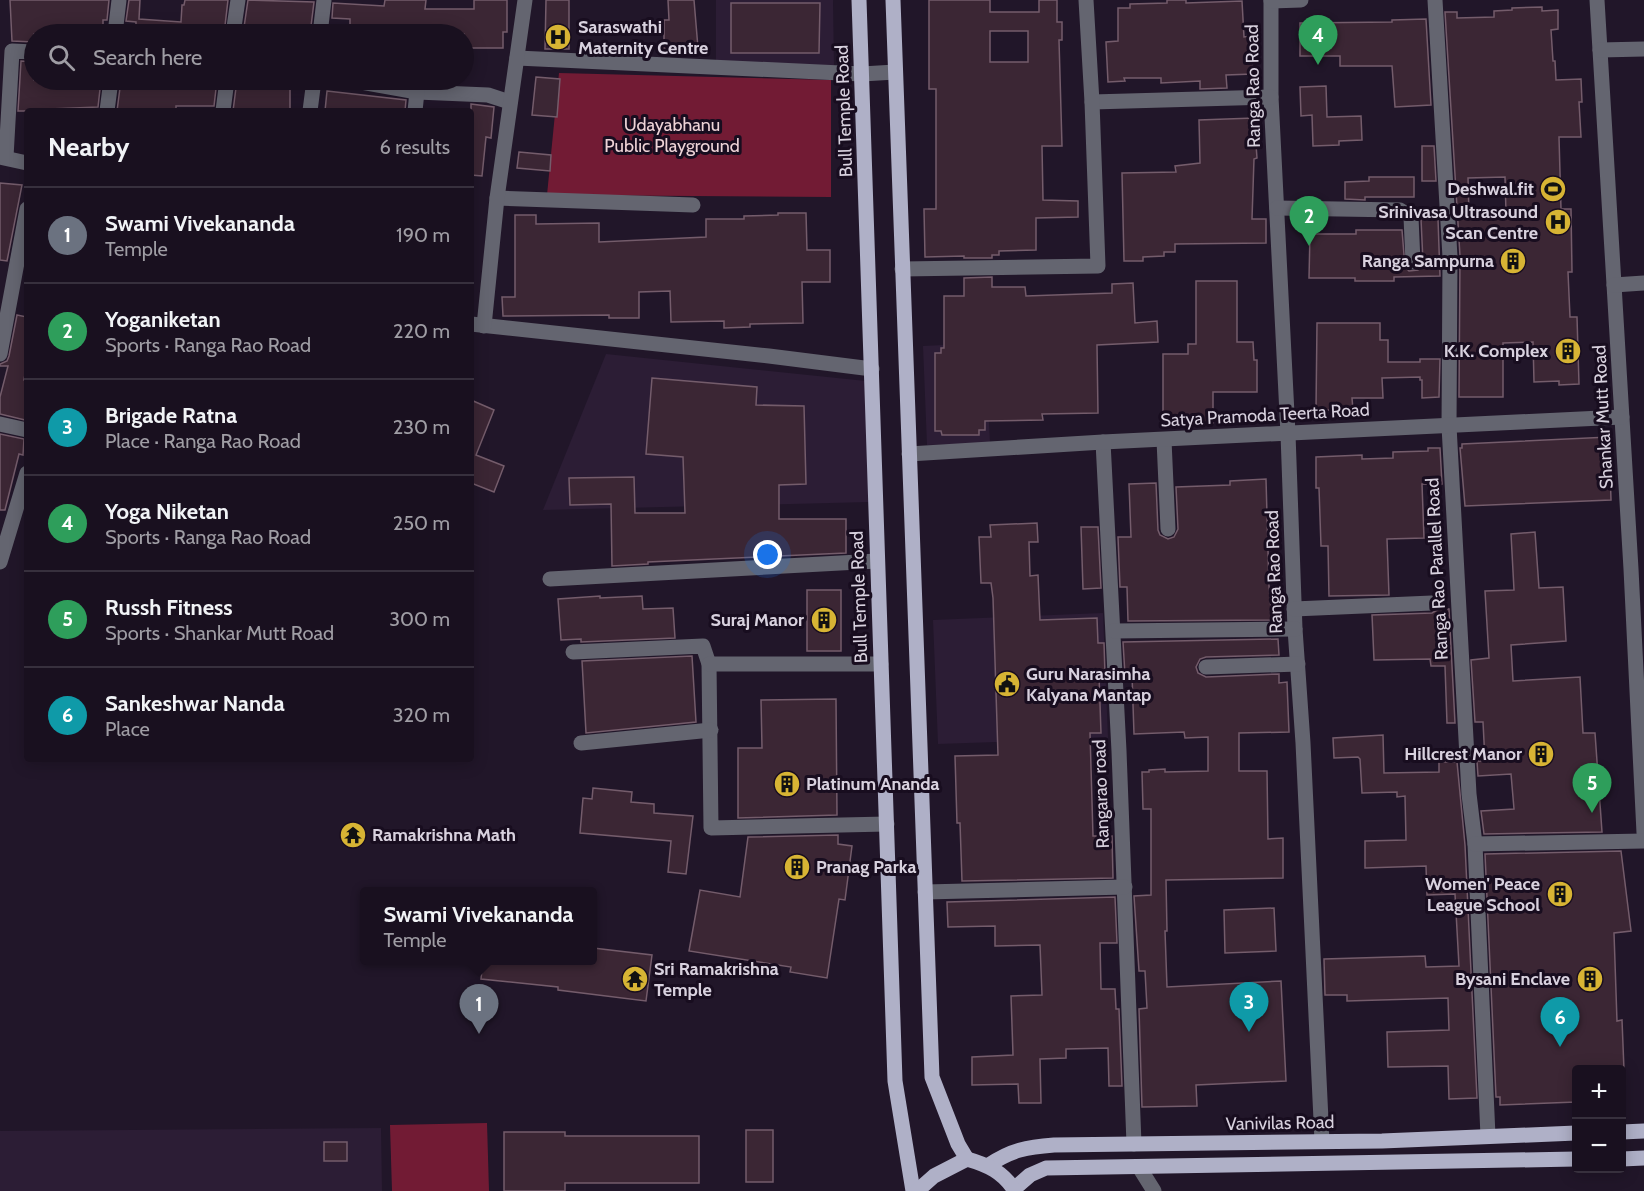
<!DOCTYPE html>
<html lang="en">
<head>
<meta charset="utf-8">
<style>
	body { margin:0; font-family:Cabin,sans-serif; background:#261e2c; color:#f1f3f6 }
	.controls { position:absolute; right:18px; bottom:18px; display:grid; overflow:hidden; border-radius:6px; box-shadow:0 3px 15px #0003 }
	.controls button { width:54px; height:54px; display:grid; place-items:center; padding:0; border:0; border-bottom:2px solid #37303d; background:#19101f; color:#f1f3f6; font:30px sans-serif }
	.you { position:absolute; left:768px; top:555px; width:21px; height:21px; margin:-15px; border:4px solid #fff; border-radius:50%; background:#1a73e8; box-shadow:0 0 0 9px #1a73e833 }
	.badge { display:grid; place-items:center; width:39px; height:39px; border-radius:50%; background:#d93025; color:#fff; font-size:20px; font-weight:700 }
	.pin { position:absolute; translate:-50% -50px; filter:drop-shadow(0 2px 3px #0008) }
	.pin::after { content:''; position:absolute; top:32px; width:21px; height:18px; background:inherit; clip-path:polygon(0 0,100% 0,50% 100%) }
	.popup { position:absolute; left:360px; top:887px; width:237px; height:78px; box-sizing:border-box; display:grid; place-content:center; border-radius:6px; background:#19101f; filter:drop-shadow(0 2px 4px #0005); font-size:20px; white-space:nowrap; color:#9f9da4 }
	.popup b { font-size:22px; color:#f1f3f6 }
	.popup::after { content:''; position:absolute; left:50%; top:100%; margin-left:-12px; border:12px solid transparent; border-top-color:#19101f }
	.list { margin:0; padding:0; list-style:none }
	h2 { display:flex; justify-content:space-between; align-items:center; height:78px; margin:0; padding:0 24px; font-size:26px }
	h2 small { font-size:20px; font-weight:400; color:#9f9da4 }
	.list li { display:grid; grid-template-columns:39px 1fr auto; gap:18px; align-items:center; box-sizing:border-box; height:96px; padding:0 24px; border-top:2px solid #37303d }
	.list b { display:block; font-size:22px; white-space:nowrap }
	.list p { margin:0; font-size:20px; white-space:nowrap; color:#9f9da4 }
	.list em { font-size:20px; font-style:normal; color:#9f9da4 }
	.icon { flex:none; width:33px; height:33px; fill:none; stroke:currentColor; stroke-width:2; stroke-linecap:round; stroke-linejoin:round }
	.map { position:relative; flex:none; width:1644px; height:1191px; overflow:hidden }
	.search { position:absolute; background:#19101f; box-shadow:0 3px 15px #0003; left:24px; top:24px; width:450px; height:66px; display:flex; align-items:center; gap:15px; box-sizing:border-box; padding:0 21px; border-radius:33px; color:#9f9da4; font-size:22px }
	.panel { position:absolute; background:#19101f; box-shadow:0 3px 15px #0003; left:24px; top:108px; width:450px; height:654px; border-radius:6px }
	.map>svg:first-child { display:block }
	.built { fill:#2c1d35 }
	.green { fill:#721b34 }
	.building { fill:#3b2634; stroke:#745c6b; stroke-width:1.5; fill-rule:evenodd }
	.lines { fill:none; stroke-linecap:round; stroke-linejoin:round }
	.minor { stroke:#646570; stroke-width:15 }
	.major { stroke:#afb0c7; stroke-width:15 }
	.labels { text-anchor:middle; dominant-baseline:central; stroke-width:6; stroke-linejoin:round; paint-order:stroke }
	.poi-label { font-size:18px; font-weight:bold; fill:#d8d1de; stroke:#180d1f; text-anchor:end }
	.street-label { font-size:18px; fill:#d8d1de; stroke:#180d1f }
	.park-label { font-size:18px; fill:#eed3d7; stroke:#180d1f }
</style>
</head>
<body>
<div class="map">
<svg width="1644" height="1191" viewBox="0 0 1644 1191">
	<rect width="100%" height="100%" fill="#211629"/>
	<!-- built -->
	<g class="built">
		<path d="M716,0H833L834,68L716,64Z"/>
		<path d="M985,343L990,443L927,445L923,346Z"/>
		<path d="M606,354L866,381L869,502L543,510Z"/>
		<path d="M1103,613L1108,738L938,744L933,620Z"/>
		<path d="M381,1128L382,1191H0V1131Z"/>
	</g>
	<!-- green -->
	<g class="green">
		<path d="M559,73L831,80V197L547,195Z"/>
		<path d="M487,1123L489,1191H392L390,1125Z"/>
	</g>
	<!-- building -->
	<g class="building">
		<path d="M10,0H109L107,20H103V34H34V42L12,41Z"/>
		<path d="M129,0H140L139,19L181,22L182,5H184L185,0H228L224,34H136V22L126,21Z"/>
		<path d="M248,0L314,2L310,34H243Z"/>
		<path d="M385,0H426L425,9H474V0H507V32H503V48H464V34H350V19L332,18L333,3L384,6Z"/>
		<path d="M546,0H569V49H545Z"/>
		<path d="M668,0H694L698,48L664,49V20H669Z"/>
		<path d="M929,0H990V12H1039V0H1057V22H1062V40H1059L1062,146H1042L1043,200L1078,201V217L1036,218V250L999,251V255H992V258H964V256L925,257L924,209H936V89H929ZM990,31H1028V62H990Z"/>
		<path d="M1167,0H1186V3L1242,1L1244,37L1251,36L1253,74L1226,75L1227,88L1200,89V81L1161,83V78H1124L1125,81L1108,82L1106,42L1118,41V8H1130V4L1167,3Z"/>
		<path d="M731,3H820L819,53H731Z"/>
		<path d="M1542,7V11L1558,10V29L1551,30L1553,61H1555L1556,80L1581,79L1582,102H1579L1581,137H1559L1561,209H1571L1572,272H1568L1570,317H1577L1579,384L1559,385V381L1534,382L1533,342L1503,343V397H1459L1460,256L1445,12H1457V18L1494,17V11L1512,10V8ZM1505,177L1506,213L1469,214L1468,178Z"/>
		<path d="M1426,19L1431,105L1395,107L1392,66H1340V56H1300V23L1392,22V20Z"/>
		<path d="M21,61L34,62V80H101L98,107L50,109V111H18Z"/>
		<path d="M536,77L560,79L557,117L532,115Z"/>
		<path d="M121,80H217L214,106H176V111H117Z"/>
		<path d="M237,80L249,81V84H290V111H233Z"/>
		<path d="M1326,86L1327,117L1361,116L1362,140L1339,141V145L1313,146L1312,115L1301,116L1300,87Z"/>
		<path d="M327,91L406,100L405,111H325Z"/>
		<path d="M471,104L494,107L491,138L486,137L482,176L471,175Z"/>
		<path d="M1254,118L1257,158L1254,159L1252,219H1266V243L1175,244V252H1164V256L1143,257V261H1124L1122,173L1176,172L1175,166L1200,163L1199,120Z"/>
		<path d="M1422,146H1434L1436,181H1422Z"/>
		<path d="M519,152L551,155L550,171L517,168Z"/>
		<path d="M1369,177H1414V197H1365V200L1345,199V182L1369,181Z"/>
		<path d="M0,183L22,185L7,261L0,260Z"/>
		<path d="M778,213H806L807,250H830V282H802L803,323L750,324V327L724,328V321L671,322L670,291L639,292V318H609V315L503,316L502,297H515V215H536V224L599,223V242L706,237V219H744V216L778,215Z"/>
		<path d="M1421,219H1438L1440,276L1394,277V281H1355V278H1309L1310,234H1356V230H1402L1405,267L1409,271L1418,270L1423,262Z"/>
		<path d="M992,277V287H1025L1026,296L1112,293V284L1133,283L1135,323L1157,321L1158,342L1097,345L1098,413L1042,414L1043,420L985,421V430H979V435H942L941,431H935V353H941V348H944V296H964V278Z"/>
		<path d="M1196,281H1237V342H1253L1254,360H1257V392H1213V423H1191V420H1163V354H1188V344H1196Z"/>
		<path d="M17,315L27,317V363L24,380L27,381V417H25V420L0,414V397L8,366H0V364L7,361L9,356Z"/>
		<path d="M1317,323H1380V340H1388V362H1420V359H1440L1439,397L1422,398V380H1420V377L1382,378L1383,398H1352L1353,410H1316Z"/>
		<path d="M652,378L757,387L756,405L804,406L806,484L779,485V519H846V553L648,562V564L612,566L611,504L570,505L569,478L634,477L635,513H685L683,457L646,454Z"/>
		<path d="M471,400L494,410L476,455L504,466L494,492L471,483Z"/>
		<path d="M0,434L24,439L23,455L19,454L5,510H0Z"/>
		<path d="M1609,437L1611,500L1465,506L1460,448H1462V444Z"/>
		<path d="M1428,448H1440L1442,484H1422L1424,538L1387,539L1389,595L1329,596L1328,546H1321L1319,488H1316V457L1362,455V459L1393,458V452L1428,451Z"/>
		<path d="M1266,479L1269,586L1272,620L1128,621L1127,587H1120L1118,537H1131L1129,484L1156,483L1158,530L1160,535L1168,539L1174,537L1178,529L1176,487L1230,485V481Z"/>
		<path d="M1037,523L1038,542H1029L1030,576L1038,575L1040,620L1097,618L1098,643H1104L1105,675H1099L1101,733H1090L1093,836H1112L1113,878L962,881L960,823H957L955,756L998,755L993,598L991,583H981L979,537H991L990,525Z"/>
		<path d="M1081,527H1098L1101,588L1083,589Z"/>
		<path d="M1535,532L1539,588L1563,587L1566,641L1511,645L1513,681L1580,677L1583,733H1595L1602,832L1484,834L1481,811L1514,809L1511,774L1478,776L1477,761H1485L1483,722H1475L1471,660L1489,658L1485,591L1514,590L1511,534Z"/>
		<rect x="807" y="590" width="34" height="61"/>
		<path d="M600,596V598L642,596L643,609L673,608L675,638L581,642V639L561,640L558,599Z"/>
		<path d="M1439,609H1449L1455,723H1447L1445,666H1431L1430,659L1374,660L1372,615L1432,613Z"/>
		<path d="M1278,639L1279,655L1206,657L1200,659L1196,667L1198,673L1206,677L1279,674V683L1287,682L1289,732L1239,733V771H1267L1268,839L1283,838V878L1166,880L1167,931H1165L1167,987L1281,981L1286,1081L1196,1085L1197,1106L1142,1107L1139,1009L1147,1008L1145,971H1139L1134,896L1151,895V809H1143L1142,772H1149V770L1165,769V772L1208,771V737L1185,738L1184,732L1134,734L1132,675H1125L1123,642Z"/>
		<path d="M692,656L696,722L586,733L582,661Z"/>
		<path d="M836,699L837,815L738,818V748H762L761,700Z"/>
		<path d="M1383,735L1384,773L1439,772V762H1457L1465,845L1477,1098L1449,1099L1448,1066L1388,1067L1387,1032L1449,1030L1448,998L1347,1001V995H1325L1324,959L1425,956L1426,967L1459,966L1455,894L1427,895L1426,866L1365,868V841L1406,840L1405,796L1397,797V792L1362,793L1360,759L1358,757L1334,758L1333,738Z"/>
		<path d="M593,788L632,792L631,802L654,804V813L693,816L686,874L668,872L671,841L580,833L583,798L592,799Z"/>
		<path d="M838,835V844L852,846L845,900L839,899L827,978L790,972L791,967L689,951L700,890L740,897L748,837Z"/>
		<path d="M1621,851L1631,931L1614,933L1617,1021L1622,1020L1624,1070H1576V1102L1500,1105V1097H1496L1485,854Z"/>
		<path d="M1115,897L1117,943H1100L1101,989H1115L1116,1009H1119L1122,1086H1109L1108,1048L1066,1049V1058L1040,1059L1041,1103H1019L1018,1084L972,1085V1057L1013,1055L1011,996L1042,995L1040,945L995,946V926L948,927L947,902Z"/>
		<path d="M1274,908L1276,951L1225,953L1224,910Z"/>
		<path d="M593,948L652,955L646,1001L558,990V987L481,979L483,960H593Z"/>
		<rect x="746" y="1130" width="27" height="52"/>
		<path d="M504,1132H565V1136H699V1183H565V1191H504Z"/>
		<rect x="324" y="1142" width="23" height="19"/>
	</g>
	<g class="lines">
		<!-- minor -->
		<g class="minor">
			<path d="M1271,0V97L1288,434L1295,629L1303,743L1322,1141"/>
			<path d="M1435,0L1450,257L1449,426L1469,794L1475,844L1488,1136"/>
			<path d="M1597,0L1631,569L1644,833"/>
			<path d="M1271,1L1301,0"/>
			<path d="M115,34L119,0"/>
			<path d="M233,34L238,0"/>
			<path d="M320,34L324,0"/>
			<path d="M1600,50L1644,49"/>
			<path d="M517,58L862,74L895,72"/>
			<path d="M350,80L417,92L488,95L510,102"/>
			<path d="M1092,102L1271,97"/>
			<path d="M107,111L111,80"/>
			<path d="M223,111L227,80"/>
			<path d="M310,111L314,80"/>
			<path d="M415,111L417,92"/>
			<path d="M0,157L27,163"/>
			<path d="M6,157L12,51L34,52"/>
			<path d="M497,198L693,205"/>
			<path d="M1277,208L1400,210L1411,217L1413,262"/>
			<path d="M902,269L1098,266L1092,102L1086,0"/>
			<path d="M1614,285L1644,283"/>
			<path d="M471,324L769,356L872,369"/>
			<path d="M484,326L497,198L525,0"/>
			<path d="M0,354L27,209"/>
			<path d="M0,424L27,430"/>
			<path d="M1164,440L1168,529"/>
			<path d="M1103,442L1119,751L1134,1144"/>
			<path d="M909,454L1103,442L1622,417"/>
			<path d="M0,562L27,473"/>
			<path d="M550,579L877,561"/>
			<path d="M1294,609L1432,603"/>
			<path d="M1114,631L1295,629"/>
			<path d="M573,652L703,646L709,664L711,828L887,824"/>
			<path d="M709,664H881"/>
			<path d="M1206,667L1298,664"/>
			<path d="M581,743L711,730"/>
			<path d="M1475,844L1644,841"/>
			<path d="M925,892L1125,887"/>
			<path d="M1139,1167L1154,1191"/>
		</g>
		<!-- major -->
		<g class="major">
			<path d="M859,0L895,1081L913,1191"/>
			<path d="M893,0L932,1077L958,1144L967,1159"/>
			<path d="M1622,1132L1644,1131"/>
			<path d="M1622,1159L1644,1158"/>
			<path d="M989,1165C1011,1150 1027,1147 1054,1145L1382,1141L1576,1133"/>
			<path d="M1014,1189L1030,1175L1046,1168L1576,1159"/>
			<path d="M917,1191L934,1176L967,1159C988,1165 1003,1172 1015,1191"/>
		</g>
	</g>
	<!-- icons -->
	<defs>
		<symbol id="hospital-disc" viewBox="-11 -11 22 22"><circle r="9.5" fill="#d7b434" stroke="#180d1f"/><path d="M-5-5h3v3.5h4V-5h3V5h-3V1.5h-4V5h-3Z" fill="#111"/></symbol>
		<symbol id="stadium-disc" viewBox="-11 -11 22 22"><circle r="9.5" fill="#d7b434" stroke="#180d1f"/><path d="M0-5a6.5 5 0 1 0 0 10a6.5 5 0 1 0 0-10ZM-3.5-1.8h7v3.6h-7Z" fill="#111"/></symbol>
		<symbol id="building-disc" viewBox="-11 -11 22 22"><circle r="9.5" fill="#d7b434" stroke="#180d1f"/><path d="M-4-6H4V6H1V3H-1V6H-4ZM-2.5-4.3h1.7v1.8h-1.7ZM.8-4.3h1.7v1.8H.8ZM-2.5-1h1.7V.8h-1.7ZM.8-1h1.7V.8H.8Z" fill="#111"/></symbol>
		<symbol id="civic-disc" viewBox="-11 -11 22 22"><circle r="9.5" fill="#d7b434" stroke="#180d1f"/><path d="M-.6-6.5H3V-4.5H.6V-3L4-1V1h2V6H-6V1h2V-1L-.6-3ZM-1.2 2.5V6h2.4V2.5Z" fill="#111"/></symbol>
		<symbol id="temple-disc" viewBox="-11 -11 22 22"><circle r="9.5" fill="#d7b434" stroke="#180d1f"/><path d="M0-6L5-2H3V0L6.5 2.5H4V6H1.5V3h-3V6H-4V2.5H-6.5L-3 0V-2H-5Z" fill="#111"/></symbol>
	</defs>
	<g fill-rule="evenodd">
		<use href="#hospital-disc" x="543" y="22" width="30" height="30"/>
		<use href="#stadium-disc" x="1538" y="174" width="30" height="30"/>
		<use href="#hospital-disc" x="1543" y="207" width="30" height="30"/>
		<use href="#building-disc" x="1498" y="246" width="30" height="30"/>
		<use href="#building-disc" x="1553" y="336" width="30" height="30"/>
		<use href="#building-disc" x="809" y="605" width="30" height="30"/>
		<use href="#civic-disc" x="992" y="669" width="30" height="30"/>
		<use href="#building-disc" x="1526" y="739" width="30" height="30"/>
		<use href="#building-disc" x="772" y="769" width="30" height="30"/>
		<use href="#temple-disc" x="338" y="820" width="30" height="30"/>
		<use href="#building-disc" x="782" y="852" width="30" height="30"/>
		<use href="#building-disc" x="1545" y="879" width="30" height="30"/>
		<use href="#temple-disc" x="620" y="964" width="30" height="30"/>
		<use href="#building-disc" x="1575" y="964" width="30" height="30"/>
	</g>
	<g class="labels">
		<!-- poi labels -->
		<g class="poi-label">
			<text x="578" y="27" text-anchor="start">Saraswathi<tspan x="578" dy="21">Maternity Centre</tspan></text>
			<text x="1534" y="189">Deshwal.fit</text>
			<text x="1538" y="212">Srinivasa Ultrasound<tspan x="1538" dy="21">Scan Centre</tspan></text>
			<text x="1494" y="261">Ranga Sampurna</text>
			<text x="1548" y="351">K.K. Complex</text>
			<text x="804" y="620">Suraj Manor</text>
			<text x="1026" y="674" text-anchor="start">Guru Narasimha<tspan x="1026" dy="21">Kalyana Mantap</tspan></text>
			<text x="1522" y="754">Hillcrest Manor</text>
			<text x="806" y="784" text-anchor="start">Platinum Ananda</text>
			<text x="372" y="835" text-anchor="start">Ramakrishna Math</text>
			<text x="816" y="867" text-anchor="start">Pranag Parka</text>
			<text x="1540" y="884">Women' Peace<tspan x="1540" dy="21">League School</tspan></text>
			<text x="654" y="969" text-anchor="start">Sri Ramakrishna<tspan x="654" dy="21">Temple</tspan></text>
			<text x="1570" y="979">Bysani Enclave</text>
		</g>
		<!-- street labels -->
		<g class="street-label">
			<text transform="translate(1253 86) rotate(-91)">Ranga Rao Road</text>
			<text transform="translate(844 111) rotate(-92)">Bull Temple Road</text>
			<text transform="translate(1265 415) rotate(-3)">Satya Pramoda Teerta Road</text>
			<text transform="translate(1603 417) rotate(-93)">Shankar Mutt Road</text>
			<text transform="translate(1437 569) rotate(-93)">Ranga Rao Parallel Road</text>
			<text transform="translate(1274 572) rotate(-92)">Ranga Rao Road</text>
			<text transform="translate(859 597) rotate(-92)">Bull Temple Road</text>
			<text transform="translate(1101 794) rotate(-92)">Rangarao road</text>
			<text transform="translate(1280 1123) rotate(-1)">Vanivilas Road</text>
		</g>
		<!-- park labels -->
		<g class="park-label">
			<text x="672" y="125">Udayabhanu<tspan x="672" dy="21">Public Playground</tspan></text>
		</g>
	</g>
</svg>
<div class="controls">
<button>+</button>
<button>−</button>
</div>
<div class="you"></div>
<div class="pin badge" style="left:479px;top:1034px;background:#6b7280">1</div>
<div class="popup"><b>Swami Vivekananda</b>Temple</div>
<div class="pin badge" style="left:1309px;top:246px;background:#2e9e5b">2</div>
<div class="pin badge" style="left:1249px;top:1032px;background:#0f9aa8">3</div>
<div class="pin badge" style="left:1318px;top:65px;background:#2e9e5b">4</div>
<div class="pin badge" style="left:1592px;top:813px;background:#2e9e5b">5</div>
<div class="pin badge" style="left:1560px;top:1047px;background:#0f9aa8">6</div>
<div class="search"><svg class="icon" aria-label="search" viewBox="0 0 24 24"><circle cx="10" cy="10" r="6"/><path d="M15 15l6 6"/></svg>Search here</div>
<section class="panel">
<h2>Nearby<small>6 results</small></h2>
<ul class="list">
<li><span class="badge" style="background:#6b7280">1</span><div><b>Swami Vivekananda</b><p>Temple</p></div><em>190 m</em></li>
<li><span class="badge" style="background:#2e9e5b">2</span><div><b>Yoganiketan</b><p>Sports · Ranga Rao Road</p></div><em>220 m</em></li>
<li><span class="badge" style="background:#0f9aa8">3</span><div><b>Brigade Ratna</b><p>Place · Ranga Rao Road</p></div><em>230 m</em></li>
<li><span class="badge" style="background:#2e9e5b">4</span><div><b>Yoga Niketan</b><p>Sports · Ranga Rao Road</p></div><em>250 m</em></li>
<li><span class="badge" style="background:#2e9e5b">5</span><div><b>Russh Fitness</b><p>Sports · Shankar Mutt Road</p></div><em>300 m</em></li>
<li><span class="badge" style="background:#0f9aa8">6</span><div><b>Sankeshwar Nanda</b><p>Place</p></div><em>320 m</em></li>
</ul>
</section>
</div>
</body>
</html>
